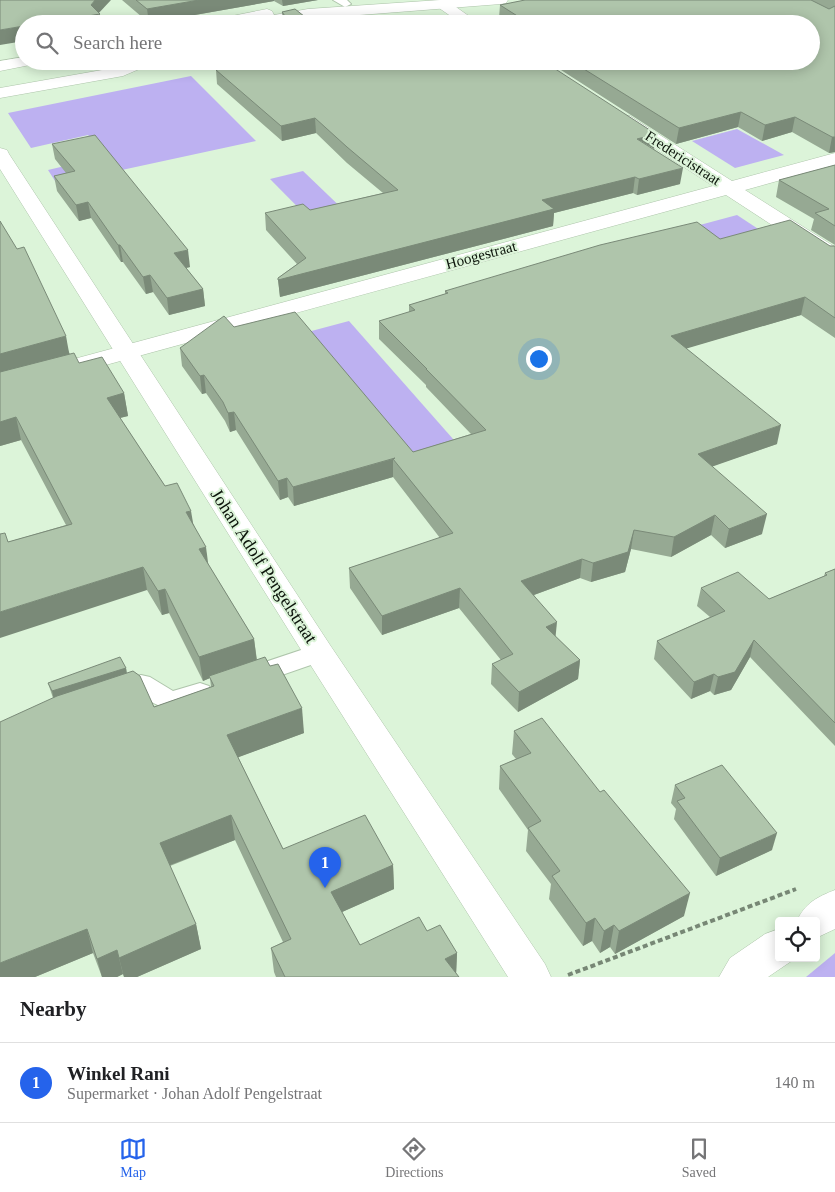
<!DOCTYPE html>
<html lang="en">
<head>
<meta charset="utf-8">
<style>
	body { margin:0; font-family:"Times New Roman",serif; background:#f6f6f6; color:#202124 }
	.controls { position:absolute; right:15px; bottom:15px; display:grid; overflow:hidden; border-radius:5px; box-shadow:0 2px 12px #0003 }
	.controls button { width:45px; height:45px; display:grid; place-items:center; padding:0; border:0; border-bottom:1px solid #e0e0e0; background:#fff; color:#202124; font:25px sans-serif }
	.you { position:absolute; left:538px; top:358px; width:18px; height:18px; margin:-12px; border:4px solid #fff; border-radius:50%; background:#1a73e8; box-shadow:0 0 0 8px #1a73e833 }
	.badge { display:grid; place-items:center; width:32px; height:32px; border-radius:50%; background:#2563eb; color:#fff; font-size:16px; font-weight:700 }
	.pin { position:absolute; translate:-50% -41px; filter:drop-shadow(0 1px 2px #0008) }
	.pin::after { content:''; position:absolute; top:26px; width:18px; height:15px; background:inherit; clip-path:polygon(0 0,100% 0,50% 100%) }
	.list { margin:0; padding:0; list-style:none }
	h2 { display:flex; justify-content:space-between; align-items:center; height:65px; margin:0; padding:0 20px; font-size:21px }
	h2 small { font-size:16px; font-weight:400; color:#757577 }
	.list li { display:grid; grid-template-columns:32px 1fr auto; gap:15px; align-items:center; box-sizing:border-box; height:80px; padding:0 20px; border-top:1px solid #e0e0e0 }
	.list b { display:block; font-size:19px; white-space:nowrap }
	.list p { margin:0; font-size:16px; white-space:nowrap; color:#757577 }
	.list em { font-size:16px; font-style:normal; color:#757577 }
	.icon { flex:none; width:28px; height:28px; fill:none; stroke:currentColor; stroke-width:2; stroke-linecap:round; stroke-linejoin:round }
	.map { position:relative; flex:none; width:835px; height:977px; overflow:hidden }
	.search { position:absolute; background:#fff; box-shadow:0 2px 12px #0003; left:15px; right:15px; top:15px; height:55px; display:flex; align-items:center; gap:12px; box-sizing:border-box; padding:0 18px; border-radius:28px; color:#757577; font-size:19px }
	.sheet { height:145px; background:#fff }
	nav { display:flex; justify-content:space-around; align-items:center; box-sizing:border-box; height:70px; border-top:1px solid #e0e0e0; background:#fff; font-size:14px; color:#757577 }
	nav a { display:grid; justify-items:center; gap:2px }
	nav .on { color:#2563eb }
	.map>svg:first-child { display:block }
	.green { fill:#bdb1f1 }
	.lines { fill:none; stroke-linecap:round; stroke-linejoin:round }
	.service-casing { stroke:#aec5ab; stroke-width:2 }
	.minor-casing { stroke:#aec5ab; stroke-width:1 }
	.tertiary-casing { stroke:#aec5ab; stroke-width:1 }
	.secondary-casing { stroke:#aec5ab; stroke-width:1 }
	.path { stroke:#778775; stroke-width:4; stroke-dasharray:5 3; stroke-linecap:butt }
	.service { fill:#fff; fill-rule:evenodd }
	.minor { fill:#fff; fill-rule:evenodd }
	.tertiary { fill:#fff; fill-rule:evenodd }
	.secondary { fill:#fff; fill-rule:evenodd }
	.wall { fill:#96a993 }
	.shaded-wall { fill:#7a8a78 }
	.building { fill:#afc5ab; stroke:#7a8a78 }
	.labels { text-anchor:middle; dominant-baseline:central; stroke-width:4; stroke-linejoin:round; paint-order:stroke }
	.far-street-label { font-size:15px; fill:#0c140b; stroke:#dcf4d9 }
	.street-label { font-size:18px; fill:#0c140b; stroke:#dcf4d9 }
</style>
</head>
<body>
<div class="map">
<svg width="835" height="977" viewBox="0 0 835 977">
	<rect width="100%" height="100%" fill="#dcf4d9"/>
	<!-- green -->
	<g class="green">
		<path d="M191,76L256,141L57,184L48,170L107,156L88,135L31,148L8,113Z"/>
		<path d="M737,129L784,155L735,168L692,141Z"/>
		<path d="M303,171L400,264L364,274L270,179Z"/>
		<path d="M737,215L778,242L725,257L685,229Z"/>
		<path d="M349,321L468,456L417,472L304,333Z"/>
		<path d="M835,953V977H806Z"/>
	</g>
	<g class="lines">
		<defs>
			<g id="service">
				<path d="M333,0H347L351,4L345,7Z"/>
				<path d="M319,644L328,647L331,653L328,659L253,685L244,683L240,676L244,669Z"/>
				<path d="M141,675L150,677L173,691L200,683L209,686L213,693L209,700C172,712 173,715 138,694L118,701L109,698L105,691L109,684Z"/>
			</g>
			<g id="minor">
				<path d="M444,1L449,2L480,24H462L439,8L437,5L439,2Z"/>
				<path d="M624,115L630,116L732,181L835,153V165L745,190L835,247V262L827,261L726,195L0,394V379L713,186L618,124L615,120L618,116Z"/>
				<path d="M835,890V929L816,938V921H797C805,903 817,897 835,890Z"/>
				<path d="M779,929V958H794L793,960L768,977H719L730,958L765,934Z"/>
			</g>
			<g id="tertiary">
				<path d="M440,0H508L506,3L501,4L308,19L278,24H210L212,21L217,19L267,9L272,11L274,15L308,9Z"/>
				<path d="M24,57V61H37L35,64L0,71V61Z"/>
				<path d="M131,61H153L151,64L123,76L0,98V88L119,67Z"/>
			</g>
			<path id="secondary" d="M0,148L7,150L9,154L330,645L545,964L551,977H508L308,661L0,169Z"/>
		</defs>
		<!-- service casing -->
		<use href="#service" class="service-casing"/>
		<!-- minor casing -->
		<use href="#minor" class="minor-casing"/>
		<!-- tertiary casing -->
		<use href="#tertiary" class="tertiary-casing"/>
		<!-- secondary casing -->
		<use href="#secondary" class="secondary-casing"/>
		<!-- path -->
		<path class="path" d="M568,975L796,889"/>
		<!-- service -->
		<use href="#service" class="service"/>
		<!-- minor -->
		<use href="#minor" class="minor"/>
		<!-- tertiary -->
		<use href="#tertiary" class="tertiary"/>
		<!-- secondary -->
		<use href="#secondary" class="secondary"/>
	</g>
	<!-- wall -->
	<g class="wall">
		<path d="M122,0H318L283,6L274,1L149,23Z"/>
		<path d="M525,0H835V152L829,153L792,132L762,141L738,127L676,144L547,61H811V24H508L499,18L500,5Z"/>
		<path d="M282,12L314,24H283Z"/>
		<path d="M225,63L654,149L680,184L637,195L633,193L554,213L553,226L280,297L278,278L297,264L266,230L265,213L310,210L383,193L347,163L316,133L282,141L217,84L216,70L226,68Z"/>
		<path d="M52,144L190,267L186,268L203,289L205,306L169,315L153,292L146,294L123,262H121L91,218L79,221L57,191L54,176L66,173L55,159Z"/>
		<path d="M835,165V245L811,230L814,219L776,197L779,180Z"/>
		<path d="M0,221L70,354L79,363L124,393L128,416L120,418L165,486L194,525L208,564L254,639L257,660L304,733L238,757L283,849L393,865L394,889L342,912L360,945L427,931L457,953L456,973L459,977H276L274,972L271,948L283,942L235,840L170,866L196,924L201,949L137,977H124L123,974L117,977H102L93,953L35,977L53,698L48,683L126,668L127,673L154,707L211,687L210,678L203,681L169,613L162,615L147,590L8,542L66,525L21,440L0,446Z"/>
		<path d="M720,239L835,246V338L801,315L686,348L777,444L712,466L762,534L725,548L711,535L671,557L631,549L625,572L591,582L580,578L534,595L555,636L580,660L578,679L518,712L491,684L492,664L501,660L459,608L382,635L350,588L349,568L440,538L393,477L294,506L288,497L280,500L236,430L230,432L225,421L206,393L202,394L182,366L180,348L234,327L413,452L471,434L426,387V385L379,339V321L409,312V305L445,294V291Z"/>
		<path d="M835,569V746L750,657L731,690L714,695L710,691L691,699L654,659L657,641L710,617L697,606L701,588L769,599L824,576L825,573Z"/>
		<path d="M514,731L684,916L615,954L610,947L600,953L592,941L583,946L549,899L551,884L526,851L528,830L499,789L500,766L516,759L512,754Z"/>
		<path d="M675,785L772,850L716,876L674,819L676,809L671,803Z"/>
	</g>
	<!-- shaded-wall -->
	<g class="shaded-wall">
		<path d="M95,0H111L97,15L100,14L101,24H40L91,5Z"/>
		<path d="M199,0H274V1L149,23L147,9Z"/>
		<path d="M282,0H318L283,6Z"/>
		<path d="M24,26V41L0,45V30Z"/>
		<path d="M741,112L738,127L676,144L679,128Z"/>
		<path d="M795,117L792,132L762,141L765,125Z"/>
		<path d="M315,118L316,133L282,141L281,126Z"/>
		<path d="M656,134L654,149L637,139Z"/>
		<path d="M832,137H835V152L829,153Z"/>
		<path d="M683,168L680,184L637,195L639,179Z"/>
		<path d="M635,177L633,193L554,213L553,226L280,297L278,280L542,200Z"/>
		<path d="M88,202L91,218L79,221L76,205Z"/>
		<path d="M118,245H120L123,262H121Z"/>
		<path d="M188,250L190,267L177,270L174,253Z"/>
		<path d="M150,275L153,292L146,294L143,277Z"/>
		<path d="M203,289L205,306L169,315L167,298Z"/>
		<path d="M805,297L801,315L668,354L671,336Z"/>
		<path d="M66,336L70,358L0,377V354Z"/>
		<path d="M204,375L206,393L202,394L200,376Z"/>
		<path d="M124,393L128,416L111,420L107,398Z"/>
		<path d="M234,412L236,430L230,432L228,413Z"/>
		<path d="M16,417L21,440L0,446V422Z"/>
		<path d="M781,425L777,444L694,473L698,454Z"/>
		<path d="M393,459V477L294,506L293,487Z"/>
		<path d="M287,478L288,497L280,500L278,481Z"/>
		<path d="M191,511L195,534L186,512Z"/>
		<path d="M767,514L762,534L725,548L729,529Z"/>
		<path d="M715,515L711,535L671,557L674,537Z"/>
		<path d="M634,530L631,549L625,572L591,582L593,563Z"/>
		<path d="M206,547L209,570L199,549Z"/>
		<path d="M582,559L580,578L520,600L521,581Z"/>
		<path d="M143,567L147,590L0,638V612Z"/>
		<path d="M460,588L459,608L382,635V616Z"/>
		<path d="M165,589L169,613L162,615L158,591Z"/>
		<path d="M557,622L555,642L546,627Z"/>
		<path d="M254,639L257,663L209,676L210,678L203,681L199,657Z"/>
		<path d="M754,640L750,657L731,690L714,695L718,677Z"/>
		<path d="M580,660L578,679L518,712L519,692Z"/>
		<path d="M126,668L127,677L54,700L52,691Z"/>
		<path d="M714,674L710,691L691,699L694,682Z"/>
		<path d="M302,708L304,733L231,760L227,735Z"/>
		<path d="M231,815L235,840L165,867L160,843Z"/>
		<path d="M777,833L772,850L716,876L720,858Z"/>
		<path d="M393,865L394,889L333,916L331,892Z"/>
		<path d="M690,893L684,916L615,954L619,931Z"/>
		<path d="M595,918L592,941L583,946L586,923Z"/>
		<path d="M196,924L201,949L137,977H124L119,958Z"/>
		<path d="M614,925L610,947L600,953L604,931Z"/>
		<path d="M87,929L93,953L35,977H0V963Z"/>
		<path d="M117,950L123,974L117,977H102L97,959Z"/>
		<path d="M457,953L456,977L445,959Z"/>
	</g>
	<!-- building -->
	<g class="building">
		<path d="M0,0H95L91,5L100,14L40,24H24V26L0,30Z"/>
		<path d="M136,0H199L147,9Z"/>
		<path d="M525,0H811L829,9L835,6V137H832L795,117L765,125L741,112L679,128L571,61H811V24H530L500,5Z"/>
		<path d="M295,9L314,24H291L282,12Z"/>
		<path d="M237,61H543L656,134L637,139L683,168L639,179L635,177L542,200L554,209L278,280V278L306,258L265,213L303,204L310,210L398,190L347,147L315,118L281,126L216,70L229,67L225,63Z"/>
		<path d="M95,135L188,250L174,253L203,289L167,298L150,275L143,277L120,245H118L88,202L76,205L54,176L75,171L52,144Z"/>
		<path d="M835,165V226L815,213L829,209L779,180Z"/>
		<path d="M790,220L830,246H835V318L805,297L671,336L781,425L698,454L767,514L729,529L715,515L674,537L634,530L628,552L593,563L582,559L521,581L557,622L546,627L580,660L519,692L492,664L513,654L460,588L382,616L349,568L453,533L393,459L395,458L293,487L287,478L278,481L234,412L228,413L223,402L204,375L200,376L180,348L224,316L234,327L295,312L413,452L486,430L426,369H427L379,321L415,310L409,305L448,293L445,291L600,245L697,222L720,239Z"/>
		<path d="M0,221L17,249L24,247L66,336L0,354Z"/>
		<path d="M74,353L79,363L102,357L124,393L107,398L165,486L177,483L191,511L186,512L206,547L199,549L254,639L199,657L165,589L158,591L143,567L0,612V534L5,533L8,542L72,524L16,417L0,422V372Z"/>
		<path d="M835,569V723L754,640L735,672L718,677L714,674L694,682L657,641L725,611L701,588L738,572L769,599L827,575L825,573Z"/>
		<path d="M120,657L126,668L52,691L48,683Z"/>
		<path d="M265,657L270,666L278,664L302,708L227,735L283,849L365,815L393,865L331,892L360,945L419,917L427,931L440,925L457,953L445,959L459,977H285L271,948L291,939L231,815L160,843L196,924L119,958L117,950L97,959L87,929L0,963V722L57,696L133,671L140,676L154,707L214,686L209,676Z"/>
		<path d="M542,718L600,792L604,790L690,893L619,931L614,925L604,931L595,918L586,923L552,876L560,871L528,828L541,821L500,766L531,753L514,731Z"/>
		<path d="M722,765L777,833L720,858L677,801L685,798L675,785Z"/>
	</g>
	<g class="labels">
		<!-- far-street labels -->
		<g class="far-street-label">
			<text transform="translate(683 158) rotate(33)">Fredericistraat</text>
			<text transform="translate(481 255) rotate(-15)">Hoogestraat</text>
		</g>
		<!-- street labels -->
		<g class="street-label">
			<text transform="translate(264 566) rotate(57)">Johan Adolf Pengelstraat</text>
		</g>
	</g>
</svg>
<div class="controls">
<button><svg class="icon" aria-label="locate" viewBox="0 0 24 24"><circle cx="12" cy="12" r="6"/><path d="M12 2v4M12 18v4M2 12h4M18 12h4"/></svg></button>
</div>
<div class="you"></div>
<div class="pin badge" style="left:325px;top:888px">1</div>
<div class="search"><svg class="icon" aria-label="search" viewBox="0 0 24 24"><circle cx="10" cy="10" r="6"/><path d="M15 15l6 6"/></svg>Search here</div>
</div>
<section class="sheet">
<h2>Nearby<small></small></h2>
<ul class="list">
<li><span class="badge">1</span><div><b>Winkel Rani</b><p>Supermarket · Johan Adolf Pengelstraat</p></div><em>140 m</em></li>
</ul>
</section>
<nav>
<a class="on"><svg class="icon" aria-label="map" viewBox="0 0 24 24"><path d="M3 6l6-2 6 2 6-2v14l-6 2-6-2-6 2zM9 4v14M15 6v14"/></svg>Map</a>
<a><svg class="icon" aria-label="directions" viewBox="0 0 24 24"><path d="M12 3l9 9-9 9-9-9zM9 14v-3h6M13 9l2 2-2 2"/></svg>Directions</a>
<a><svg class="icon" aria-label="saved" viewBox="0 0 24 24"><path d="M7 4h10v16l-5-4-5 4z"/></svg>Saved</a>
</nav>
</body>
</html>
